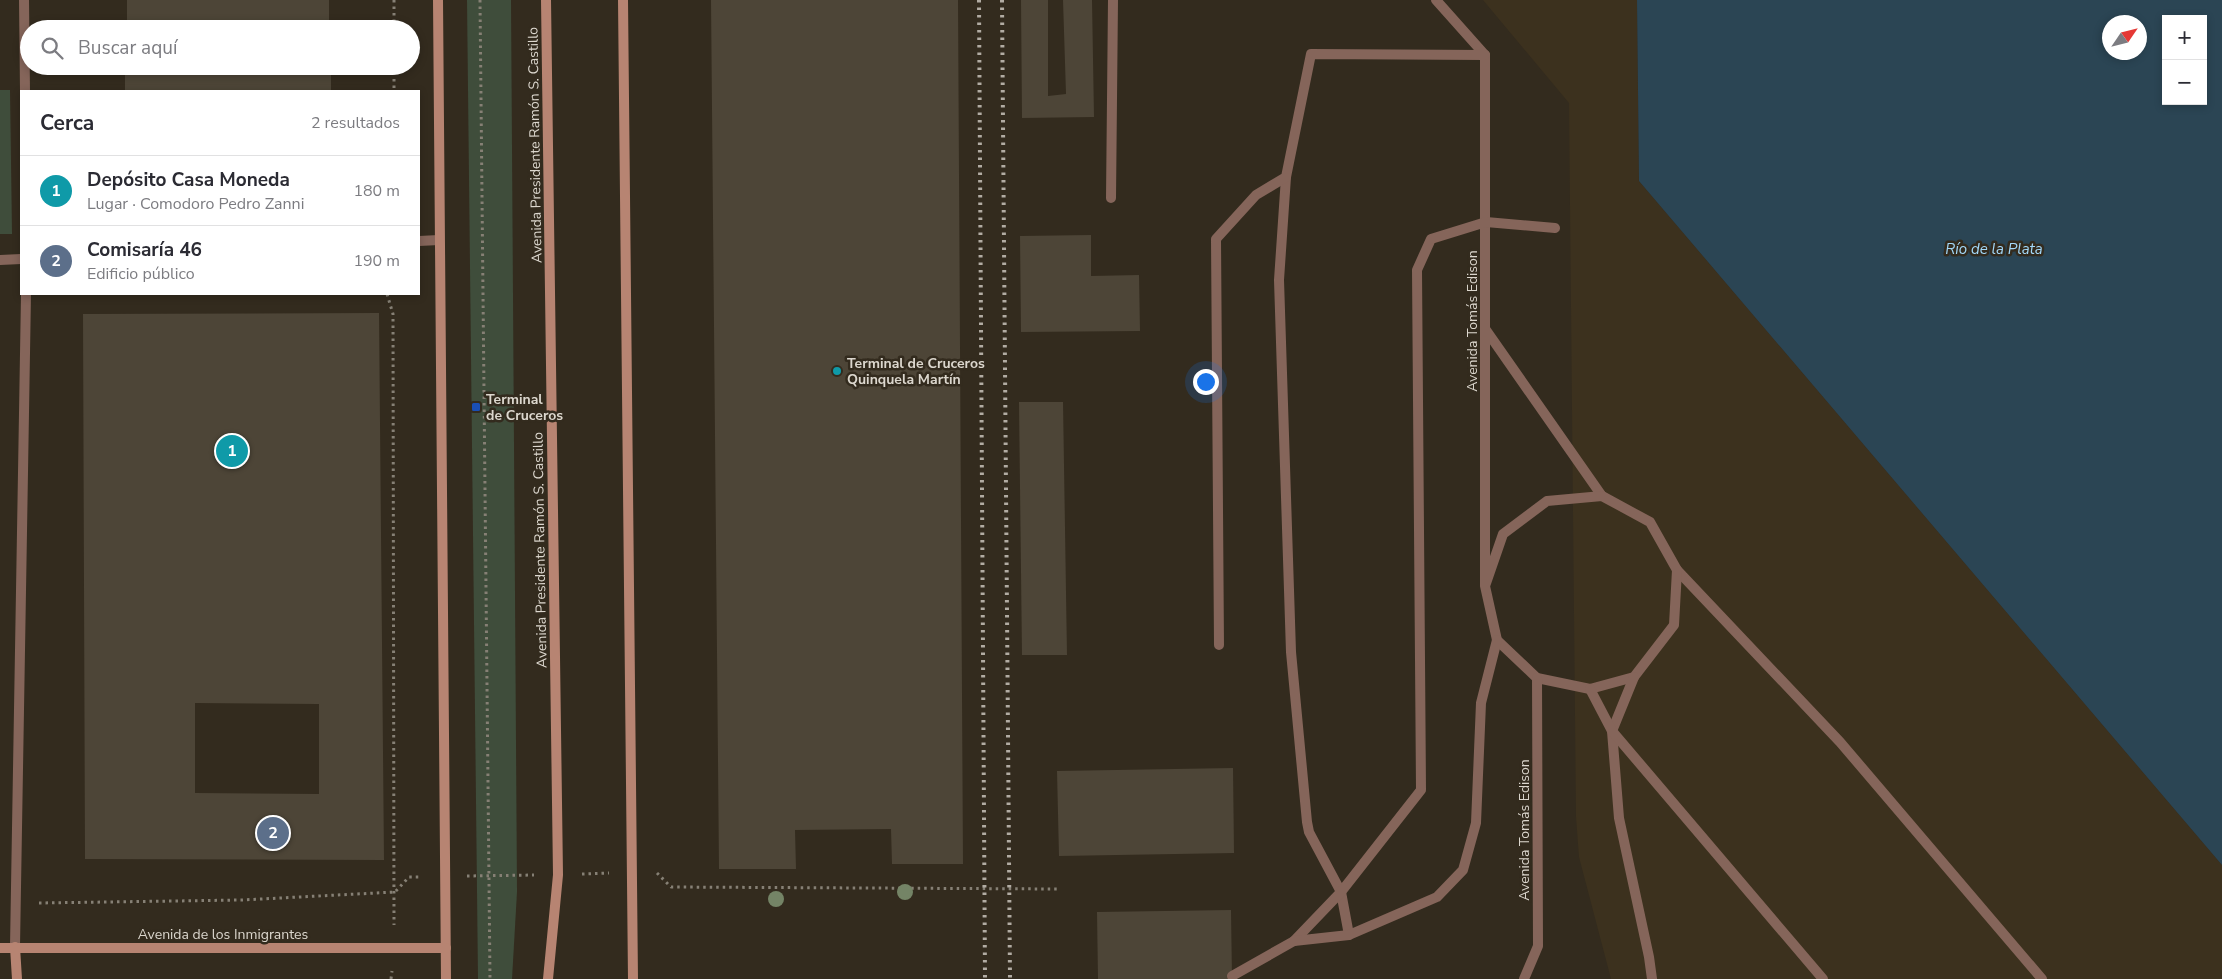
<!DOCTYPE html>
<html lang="es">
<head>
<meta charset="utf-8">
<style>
	body { margin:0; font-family:"Nunito Sans",sans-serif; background:#f2f2f3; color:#2b2b33 }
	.controls { position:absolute; right:15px; top:15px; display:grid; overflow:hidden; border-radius:0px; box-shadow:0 2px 8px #0003 }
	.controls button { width:45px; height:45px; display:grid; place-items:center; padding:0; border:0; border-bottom:1px solid #e1e1e2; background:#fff; color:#2b2b33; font:25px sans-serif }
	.compass { position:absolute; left:2102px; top:15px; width:45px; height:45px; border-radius:50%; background:#fff; box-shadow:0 2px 8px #0003; rotate:55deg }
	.you { position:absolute; left:1205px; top:381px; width:18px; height:18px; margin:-12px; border:4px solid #fff; border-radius:50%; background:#1a73e8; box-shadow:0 0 0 8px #1a73e833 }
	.badge { display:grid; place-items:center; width:32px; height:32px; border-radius:50%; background:#2563eb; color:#fff; font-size:16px; font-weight:700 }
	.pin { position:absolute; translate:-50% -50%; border:2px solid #fff; box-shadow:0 1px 5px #0006 }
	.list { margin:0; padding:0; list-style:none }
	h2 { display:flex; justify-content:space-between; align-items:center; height:65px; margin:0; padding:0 20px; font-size:21px }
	h2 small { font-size:16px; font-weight:400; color:#7c7c81 }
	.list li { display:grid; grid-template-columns:32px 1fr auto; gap:15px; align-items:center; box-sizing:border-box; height:70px; padding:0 20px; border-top:1px solid #e1e1e2 }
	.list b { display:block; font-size:19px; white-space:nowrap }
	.list p { margin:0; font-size:16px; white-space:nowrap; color:#7c7c81 }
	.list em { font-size:16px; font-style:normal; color:#7c7c81 }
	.icon { flex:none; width:28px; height:28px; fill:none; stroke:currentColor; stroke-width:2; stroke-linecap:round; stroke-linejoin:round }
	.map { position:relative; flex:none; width:2222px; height:979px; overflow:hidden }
	.search { position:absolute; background:#fff; box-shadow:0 2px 8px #0003; left:20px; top:20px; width:400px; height:55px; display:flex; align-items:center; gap:12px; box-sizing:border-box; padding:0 18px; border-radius:28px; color:#7c7c81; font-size:19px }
	.panel { position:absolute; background:#fff; box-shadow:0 2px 8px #0003; left:20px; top:90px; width:400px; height:205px; border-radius:0px }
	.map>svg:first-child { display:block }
	.built { fill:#3c311e }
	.green { fill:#3f4d3b }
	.water { fill:#2b4554; fill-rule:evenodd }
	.building { fill:#4d4537; fill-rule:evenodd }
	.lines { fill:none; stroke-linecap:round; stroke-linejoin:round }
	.path { stroke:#868075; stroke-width:3; stroke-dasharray:2.5 4; stroke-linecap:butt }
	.lane { stroke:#85655a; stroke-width:10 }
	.street { stroke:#85655a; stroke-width:10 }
	.secondary { stroke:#b78472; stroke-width:10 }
	.rail { stroke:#b2aca3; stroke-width:4; stroke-dasharray:2.5 5; stroke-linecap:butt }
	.tree { fill:#748466 }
	.culture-dot { fill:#0f9aa8; stroke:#332b1e; stroke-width:2 }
	.transit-dot { fill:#1a4fb4; stroke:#332b1e; stroke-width:2 }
	.labels { text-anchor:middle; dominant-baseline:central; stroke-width:5; stroke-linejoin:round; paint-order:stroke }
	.street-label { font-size:14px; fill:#dcd7ce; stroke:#332b1e }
	.poi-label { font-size:14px; font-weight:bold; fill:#dcd7ce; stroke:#332b1e; text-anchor:start }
	.water-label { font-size:15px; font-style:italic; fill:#a3d8f8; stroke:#332b1e }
</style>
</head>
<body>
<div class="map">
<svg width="2222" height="979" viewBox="0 0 2222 979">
	<rect width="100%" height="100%" fill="#332b1e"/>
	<!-- built -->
	<path class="built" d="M1483,0H1637L1639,181L2222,865V979H1611L1579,857L1576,817L1569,103Z"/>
	<!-- green -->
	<g class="green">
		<path d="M467,0H511L517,892L512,979H478Z"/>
		<path d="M0,90H10L12,234H0Z"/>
	</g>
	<!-- water -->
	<path class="water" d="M1637,0H2222V865L1639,181ZM2166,19H2203V101H2166ZM2110,22H2140V52H2110Z"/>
	<!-- building -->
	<g class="building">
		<rect x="127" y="0" width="202" height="29"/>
		<path d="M711,0H958L963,864H892L891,829L795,830L796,869H719Z"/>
		<path d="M1021,0H1048V96L1066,94L1063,0H1092L1094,117L1022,118Z"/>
		<path d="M135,66H321V72L331,73V91H125V70L135,74Z"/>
		<path d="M1091,235V276L1139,275L1140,331L1021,332L1020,236Z"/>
		<path d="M379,313L384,860L85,859L83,314ZM195,703L319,704V794L195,793Z"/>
		<path d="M1019,402H1063L1067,655H1022Z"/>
		<path d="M1233,768L1234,853L1059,856L1057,771Z"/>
		<path d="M1231,910L1232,979H1098L1097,912Z"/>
	</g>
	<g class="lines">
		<!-- path -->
		<g class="path">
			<path d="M394,0V29"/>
			<path d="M480,0L490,979"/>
			<path d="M394,66V91"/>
			<path d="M387,294L393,314L394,925"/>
			<path d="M657,873L671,887L1058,889"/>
			<path d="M582,874L609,873"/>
			<path d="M467,876L534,875"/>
			<path d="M39,903L242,900L395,892L409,877H421"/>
			<path d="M391,979L392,971"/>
		</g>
		<!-- lane -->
		<g class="lane">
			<path d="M24,0L25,91"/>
			<path d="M1436,0L1485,55"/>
			<path d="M1286,177L1279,280L1291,652L1307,822L1309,832L1341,892L1349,935"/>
			<path d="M1111,198L1113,0"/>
			<path d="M1486,330L1602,496"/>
			<path d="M1677,570L1840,742L2042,979"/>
			<path d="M1485,586L1503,534L1547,501L1602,496L1650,522L1677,570L1674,625L1634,677L1590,689L1537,678L1497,640L1485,586V55"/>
			<path d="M1219,645L1216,239L1256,195L1286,177L1311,54L1485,55"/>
			<path d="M1634,677L1612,731L1619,818L1649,957L1652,979"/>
			<path d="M1590,689L1612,731L1823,979"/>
			<path d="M1294,941L1341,892L1421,790L1417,270L1431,239L1486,222L1555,228"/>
			<path d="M1232,976L1294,941L1349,935L1437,897L1463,870L1476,823L1481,703L1497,640"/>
			<path d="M1524,979L1538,946L1537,678"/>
		</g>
		<!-- street -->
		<g class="street">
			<path d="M419,241L439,240"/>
			<path d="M0,260L21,259"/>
			<path d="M15,947L26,294"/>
		</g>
		<!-- secondary -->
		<g class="secondary">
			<path d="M438,0L446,979"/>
			<path d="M546,0L558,875L548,979"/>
			<path d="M623,0L633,979"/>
			<path d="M15,947L17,979"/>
			<path d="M0,948H446"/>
		</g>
		<!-- rail -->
		<g class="rail">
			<path d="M979,0L985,979"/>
			<path d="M1002,0L1010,979"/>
		</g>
	</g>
	<!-- trees -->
	<g class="tree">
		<circle cx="905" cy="892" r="8"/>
		<circle cx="776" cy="899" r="8"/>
	</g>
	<!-- markers -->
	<circle class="culture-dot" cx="837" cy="371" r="5"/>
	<rect class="transit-dot" x="471" y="402" width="10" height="10" rx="2.5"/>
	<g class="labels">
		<!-- street labels -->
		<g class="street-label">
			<text transform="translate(535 145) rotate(-91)">Avenida Presidente Ramón S. Castillo</text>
			<text transform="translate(1472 321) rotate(-90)">Avenida Tomás Edison</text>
			<text transform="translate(540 550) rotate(-91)">Avenida Presidente Ramón S. Castillo</text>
			<text transform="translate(1524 830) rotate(-90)">Avenida Tomás Edison</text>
			<text x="223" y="934">Avenida de los Inmigrantes</text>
		</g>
		<!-- poi labels -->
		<g class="poi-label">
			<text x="847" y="363">Terminal de Cruceros<tspan x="847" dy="16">Quinquela Martín</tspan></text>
			<text x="486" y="399">Terminal<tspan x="486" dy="16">de Cruceros</tspan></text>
		</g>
		<!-- water labels -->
		<g class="water-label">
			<text x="1994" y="249">Río de la Plata</text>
		</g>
	</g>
</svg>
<div class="controls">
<button>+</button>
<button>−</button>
</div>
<svg class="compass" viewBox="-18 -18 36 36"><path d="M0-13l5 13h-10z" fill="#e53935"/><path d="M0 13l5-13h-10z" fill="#7c7c81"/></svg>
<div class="you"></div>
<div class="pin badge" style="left:232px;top:451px;background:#0f9aa8">1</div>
<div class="pin badge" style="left:273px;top:833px;background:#5c6f8a">2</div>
<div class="search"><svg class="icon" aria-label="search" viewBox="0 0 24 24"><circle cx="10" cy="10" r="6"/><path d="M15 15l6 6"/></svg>Buscar aquí</div>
<section class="panel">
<h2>Cerca<small>2 resultados</small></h2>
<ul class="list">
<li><span class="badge" style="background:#0f9aa8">1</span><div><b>Depósito Casa Moneda</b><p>Lugar · Comodoro Pedro Zanni</p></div><em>180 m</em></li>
<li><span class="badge" style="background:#5c6f8a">2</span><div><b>Comisaría 46</b><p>Edificio público</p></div><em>190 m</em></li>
</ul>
</section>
</div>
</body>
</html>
